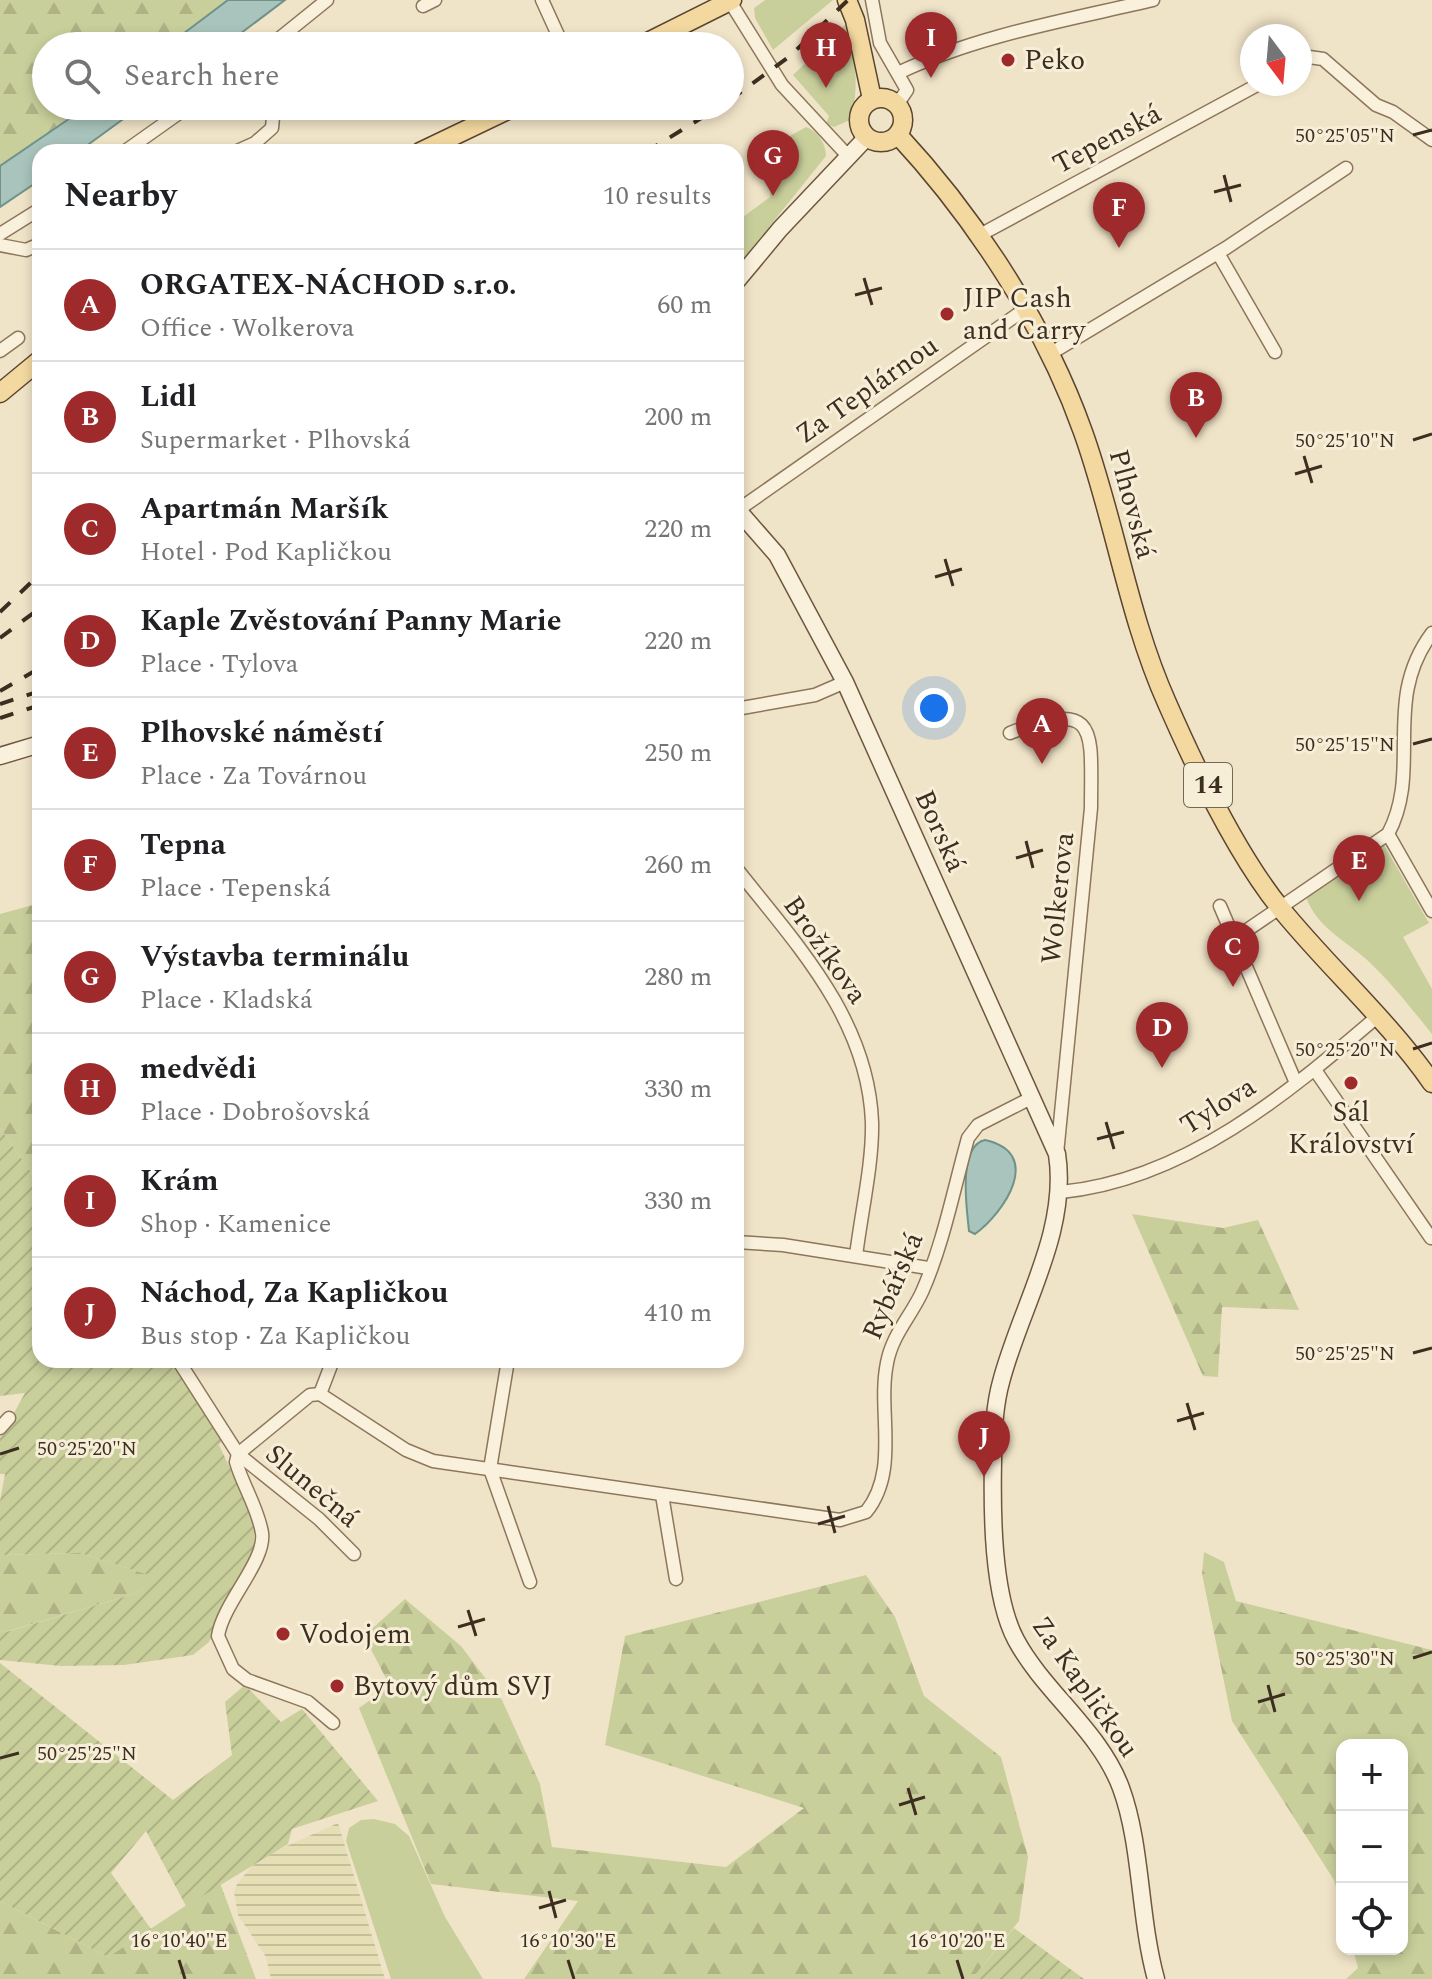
<!DOCTYPE html>
<html lang="en">
<head>
<meta charset="utf-8">
<style>
	body { margin:0; font-family:Spectral,serif; background:#f6f6f6; color:#202124 }
	.controls { position:absolute; right:24px; bottom:24px; display:grid; overflow:hidden; border-radius:16px; box-shadow:0 4px 12px #0003 }
	.controls button { width:72px; height:72px; display:grid; place-items:center; padding:0; border:0; border-bottom:2px solid #e0e0e0; background:#fff; color:#202124; font:40px sans-serif }
	.compass { position:absolute; left:1240px; top:24px; width:72px; height:72px; border-radius:50%; background:#fff; box-shadow:0 4px 12px #0003; rotate:164deg }
	.you { position:absolute; left:934px; top:708px; width:28px; height:28px; margin:-20px; border:6px solid #fff; border-radius:50%; background:#1a73e8; box-shadow:0 0 0 12px #1a73e833 }
	.badge { display:grid; place-items:center; width:52px; height:52px; border-radius:50%; background:#9e2a2b; color:#fff; font-size:26px; font-weight:700 }
	.pin { position:absolute; translate:-50% -66px; filter:drop-shadow(0 2px 4px #0008) }
	.pin::after { content:''; position:absolute; top:42px; width:28px; height:24px; background:inherit; clip-path:polygon(0 0,100% 0,50% 100%) }
	.list { margin:0; padding:0; list-style:none }
	h2 { display:flex; justify-content:space-between; align-items:center; height:104px; margin:0; padding:0 32px; font-size:34px }
	h2 small { font-size:26px; font-weight:400; color:#757577 }
	.list li { display:grid; grid-template-columns:52px 1fr auto; gap:24px; align-items:center; box-sizing:border-box; height:112px; padding:0 32px; border-top:2px solid #e0e0e0 }
	.list b { display:block; font-size:30px; white-space:nowrap }
	.list p { margin:0; font-size:26px; white-space:nowrap; color:#757577 }
	.list em { font-size:26px; font-style:normal; color:#757577 }
	.icon { flex:none; width:44px; height:44px; fill:none; stroke:currentColor; stroke-width:2; stroke-linecap:round; stroke-linejoin:round }
	.map { position:relative; flex:none; width:1432px; height:1979px; overflow:hidden }
	.search { position:absolute; background:#fff; box-shadow:0 4px 12px #0003; left:32px; top:32px; width:712px; height:88px; display:flex; align-items:center; gap:20px; box-sizing:border-box; padding:0 28px; border-radius:44px; color:#757577; font-size:30px }
	.panel { position:absolute; background:#fff; box-shadow:0 4px 12px #0003; left:32px; top:144px; width:712px; height:1224px; border-radius:24px }
	.map>svg:first-child { display:block }
	.farmland { fill:url(#farmland-rules) }
	.green { fill:#c9cf9b }
	.forest { fill:url(#forest-firs) }
	.garden { fill:url(#garden-furrows) }
	.water { fill:#a9c4bc; stroke:#6f938a; stroke-width:2 }
	.lines { fill:none; stroke-linecap:round; stroke-linejoin:round }
	.street-casing { stroke:#8d765c; stroke-width:15 }
	.secondary-casing { stroke:#6f573f; stroke-width:19 }
	.primary-casing { stroke:#5b4430; stroke-width:21 }
	.street { stroke:#faf1dc; stroke-width:12 }
	.secondary { stroke:#faf1dc; stroke-width:16 }
	.primary { stroke:#f3d9a0; stroke-width:18 }
	.rail { stroke:#3d2e20; stroke-width:4; stroke-dasharray:14 14; stroke-linecap:butt }
	.ticks { fill:none; stroke:#3d2e20; stroke-width:3 }
	.poi-dot { fill:#9e2a2b; stroke:#f7eed8; stroke-width:3 }
	.labels { text-anchor:middle; dominant-baseline:central; stroke-width:6; stroke-linejoin:round; paint-order:stroke }
	.shield { fill:#f7eed8; stroke:#756857; stroke-width:2 }
	.shield-label { font-size:26px; font-weight:bold; fill:#3d2e20 }
	.poi-label { font-size:28px; fill:#3d2e20; stroke:#f7eed8; text-anchor:start }
	.street-label { font-size:28px; fill:#3d2e20; stroke:#f7eed8 }
	.ticks-label { font-size:20px; text-anchor:middle; fill:#3d2e20; stroke:#f7eed8; stroke-width:6; stroke-linejoin:round; paint-order:stroke }
</style>
</head>
<body>
<div class="map">
<svg width="1432" height="1979" viewBox="0 0 1432 1979">
	<defs>
		<pattern id="farmland-rules" width="6" height="5" patternUnits="userSpaceOnUse" patternTransform="scale(2)"><rect width="6" height="5" fill="#e6deb5"/><path d="M0 2.5h6" fill="none" stroke="#c6bf9b"/></pattern>
		<pattern id="forest-firs" width="22" height="20" patternUnits="userSpaceOnUse" patternTransform="scale(2)"><rect width="22" height="20" fill="#c9cf9b"/><path d="M5 1l3.5 6h-7zM16 11l3.5 6h-7z" fill="#aeb285"/></pattern>
		<pattern id="garden-furrows" width="10" height="10" patternUnits="userSpaceOnUse" patternTransform="scale(2)"><rect width="10" height="10" fill="#c9cf9b"/><path d="M-1 1l2-2M0 10L10 0M9 11l2-2" fill="none" stroke="#aeb285"/></pattern>
	</defs>
	<rect width="100%" height="100%" fill="#f0e4c8"/>
	<!-- farmland -->
	<path class="farmland" d="M338,1823L385,1979H271L266,1957L238,1915L234,1892L237,1884L251,1867L271,1853Z"/>
	<!-- green -->
	<g class="green">
		<path d="M765,0H833L773,50L755,18L754,8Z"/>
		<path d="M847,23C854,56 861,87 850,120L834,127L826,124L829,116L793,75Z"/>
		<path d="M806,127C818,131 826,144 826,156L736,268V222L770,197V191L779,184L790,136Z"/>
		<path d="M1384,845L1429,923L1403,937L1432,989V1034C1411,1008 1390,981 1366,959C1343,939 1317,927 1306,897Z"/>
		<path d="M374,1819L395,1824L409,1836L445,1917L483,1979H391L346,1841L349,1828L361,1820Z"/>
	</g>
	<!-- forest -->
	<g class="forest">
		<path d="M0,0H228L167,46H46V106H88L0,166Z"/>
		<path d="M40,903V1071L34,1073L40,1082V1185L0,1128V914Z"/>
		<path d="M1132,1214L1223,1228L1258,1220L1299,1310L1222,1307L1218,1377L1203,1376Z"/>
		<path d="M1204,1552L1224,1562L1236,1601L1432,1650V1979H1346L1358,1968L1353,1949H1402V1745H1342V1909L1334,1880L1232,1721L1202,1574Z"/>
		<path d="M80,1553L156,1577L137,1593L5,1632L0,1630V1555Z"/>
		<path d="M866,1575L895,1617L924,1696L1001,1757L1028,1857L1019,1921L972,1979H524L578,1901L431,1884L359,1708L390,1686L364,1636L405,1599L461,1646L502,1700L540,1784L552,1847L726,1867L804,1808L605,1745L625,1636Z"/>
		<path d="M220,1883L256,1979H0V1901L108,1957Z"/>
	</g>
	<!-- garden -->
	<g class="garden">
		<path d="M0,1128L40,1185V1360H173L218,1429L222,1441L219,1445L253,1516L255,1550L209,1642L193,1655L124,1665L61,1666L0,1660V1630L6,1632L137,1593L155,1577L80,1553L0,1555V1501L5,1474H0V1438L25,1393L0,1396Z"/>
		<path d="M0,1663L173,1800L232,1755L225,1702L245,1685L281,1722L302,1709L378,1801L292,1829L288,1844L186,1906L146,1831L111,1873L151,1929L108,1957L0,1901Z"/>
		<path d="M1014,1928L1084,1979H972Z"/>
	</g>
	<!-- water -->
	<g class="water">
		<path d="M228,0H285L224,46H167Z"/>
		<path d="M88,106H141L78,152H40V180L0,207V166Z"/>
		<path d="M985,1140C1044,1153 1005,1212 975,1234L969,1231C967,1210 957,1146 985,1140Z"/>
	</g>
	<g class="lines">
		<defs>
			<g id="street">
				<path d="M542,0L563,46"/>
				<path d="M729,0L782,85L848,156"/>
				<path d="M872,0L880,43L907,90L896,106"/>
				<path d="M423,6L435,0"/>
				<path d="M270,46L327,0"/>
				<path d="M1300,62L1309,57L1323,59L1376,105L1393,112L1432,140"/>
				<path d="M898,73C978,35 1068,20 1153,0"/>
				<path d="M124,152L189,106"/>
				<path d="M235,152L255,143L272,128L274,106"/>
				<path d="M0,234L40,209"/>
				<path d="M978,236L1259,84"/>
				<path d="M0,245L26,250L40,244"/>
				<path d="M1218,253L1275,352"/>
				<path d="M0,351L18,338"/>
				<path d="M1048,355L1226,248L1346,168"/>
				<path d="M738,510L1024,310"/>
				<path d="M736,709L815,695L845,682"/>
				<path d="M1010,733C1100,698 1091,730 1091,808L1057,1154"/>
				<path d="M1388,834L1432,911"/>
				<path d="M736,868C796,944 868,1019 872,1122C873,1163 861,1214 856,1256"/>
				<path d="M1220,906L1296,1083"/>
				<path d="M1234,939L1388,834C1423,769 1381,701 1432,633"/>
				<path d="M1315,1070L1431,1238"/>
				<path d="M1061,1192C1185,1180 1287,1094 1378,1016"/>
				<path d="M736,1242L783,1245L928,1268"/>
				<path d="M178,1360L238,1454L319,1519L354,1554"/>
				<path d="M508,1360L490,1469L530,1582"/>
				<path d="M320,1394L406,1450L433,1461L840,1520L866,1512C900,1470 877,1411 887,1363C892,1335 911,1316 922,1292C943,1245 954,1188 968,1138L978,1125L1031,1098"/>
				<path d="M320,1394L310,1395L238,1454L236,1462C243,1486 258,1508 262,1533C266,1561 223,1603 218,1636L233,1669L247,1680L308,1702L333,1723"/>
				<path d="M320,1394L333,1360"/>
				<path d="M0,1428L9,1418"/>
				<path d="M662,1495L676,1579"/>
			</g>
			<g id="secondary">
				<path d="M736,282L780,229L867,137"/>
				<path d="M736,508L777,555L845,682L1057,1154C1069,1232 1020,1308 1001,1382C994,1407 993,1434 993,1460C992,1511 992,1595 1016,1640C1044,1692 1100,1731 1121,1788C1142,1845 1139,1918 1156,1979"/>
				<path d="M0,756L40,744"/>
			</g>
			<g id="primary">
				<path d="M847,0L855,20L872,99"/>
				<path d="M640,46L732,0"/>
				<circle cx="881" cy="120" r="22"/>
				<path d="M898,135C975,218 1045,325 1083,432C1115,521 1128,616 1167,703C1195,767 1238,856 1281,909C1330,969 1388,1020 1432,1083"/>
				<path d="M420,152L516,106"/>
				<path d="M0,393L40,360"/>
			</g>
		</defs>
		<!-- street casing -->
		<use href="#street" class="street-casing"/>
		<!-- secondary casing -->
		<use href="#secondary" class="secondary-casing"/>
		<!-- primary casing -->
		<use href="#primary" class="primary-casing"/>
		<!-- street -->
		<use href="#street" class="street"/>
		<!-- secondary -->
		<use href="#secondary" class="secondary"/>
		<!-- primary -->
		<use href="#primary" class="primary"/>
		<!-- rail -->
		<g class="rail">
			<path d="M730,100L790,56L848,0"/>
			<path d="M646,152L721,106"/>
			<path d="M0,612L40,574"/>
			<path d="M0,638L40,608"/>
			<path d="M0,691L40,668"/>
			<path d="M0,704L40,691"/>
			<path d="M0,718L40,705"/>
		</g>
	</g>
	<!-- ticks -->
	<path class="ticks" d="M1413,135L1432,130M1224,175L1231,202M1214,192L1241,185M864,278L872,305M855,295L882,288M1413,440L1432,434M1304,456L1312,483M1295,474L1322,466M945,559L953,586M935,577L962,569M1413,744L1432,739M1026,841L1033,868M1016,858L1043,850M1413,1049L1432,1043M1106,1122L1114,1149M1097,1139L1124,1132M1413,1353L1432,1348M1187,1403L1195,1430M1177,1421L1204,1413M0,1454L19,1448M828,1506L835,1533M818,1524L845,1516M468,1610L476,1636M458,1627L485,1619M1413,1658L1432,1652M1268,1685L1275,1712M1258,1702L1285,1694M0,1758L19,1753M908,1788L916,1815M899,1805L925,1797M549,1891L556,1918M539,1908L566,1900M179,1960L185,1979M568,1960L574,1979M957,1960L963,1979"/>
	<!-- markers -->
	<g class="poi-dot">
		<circle cx="1008" cy="60" r="8"/>
		<circle cx="947" cy="314" r="8"/>
		<circle cx="1351" cy="1083" r="8"/>
		<circle cx="283" cy="1634" r="8"/>
		<circle cx="337" cy="1686" r="8"/>
	</g>
	<g class="labels">
		<!-- shield labels -->
		<rect class="shield" x="1184" y="763" width="48" height="44" rx="6"/>
		<g class="shield-label">
			<text x="1208" y="785">14</text>
		</g>
		<!-- poi labels -->
		<g class="poi-label">
			<text x="1024" y="60">Peko</text>
			<text x="963" y="298">JIP Cash<tspan x="963" dy="32">and Carry</tspan></text>
			<text x="1351" y="1112" text-anchor="middle">Sál<tspan x="1351" dy="32">Království</tspan></text>
			<text x="299" y="1634">Vodojem</text>
			<text x="353" y="1686">Bytový dům SVJ</text>
		</g>
		<!-- street labels -->
		<g class="street-label">
			<text transform="translate(1107 139) rotate(-28)">Tepenská</text>
			<text transform="translate(867 390) rotate(-35)">Za Teplárnou</text>
			<text transform="translate(1132 504) rotate(75)">Plhovská</text>
			<text transform="translate(940 831) rotate(66)">Borská</text>
			<text transform="translate(1058 898) rotate(-84)">Wolkerova</text>
			<text transform="translate(825 950) rotate(55)">Brožíkova</text>
			<text transform="translate(1218 1106) rotate(-32)">Tylova</text>
			<text transform="translate(893 1286) rotate(-67)">Rybářská</text>
			<text transform="translate(312 1486) rotate(40)">Slunečná</text>
			<text transform="translate(1085 1687) rotate(55)">Za Kapličkou</text>
		</g>
	</g>
	<g class="ticks-label">
		<text x="1345" y="142">50°25'05"N</text>
		<text x="1345" y="447">50°25'10"N</text>
		<text x="1345" y="751">50°25'15"N</text>
		<text x="1345" y="1056">50°25'20"N</text>
		<text x="1345" y="1360">50°25'25"N</text>
		<text x="87" y="1455">50°25'20"N</text>
		<text x="1345" y="1665">50°25'30"N</text>
		<text x="87" y="1760">50°25'25"N</text>
		<text x="179" y="1947">16°10'40"E</text>
		<text x="568" y="1947">16°10'30"E</text>
		<text x="957" y="1947">16°10'20"E</text>
	</g>
</svg>
<div class="controls">
<button>+</button>
<button>−</button>
<button><svg class="icon" aria-label="locate" viewBox="0 0 24 24"><circle cx="12" cy="12" r="6"/><path d="M12 2v4M12 18v4M2 12h4M18 12h4"/></svg></button>
</div>
<svg class="compass" viewBox="-18 -18 36 36"><path d="M0-13l5 13h-10z" fill="#e53935"/><path d="M0 13l5-13h-10z" fill="#757577"/></svg>
<div class="you"></div>
<div class="pin badge" style="left:1042px;top:764px">A</div>
<div class="pin badge" style="left:1196px;top:438px">B</div>
<div class="pin badge" style="left:1233px;top:987px">C</div>
<div class="pin badge" style="left:1162px;top:1068px">D</div>
<div class="pin badge" style="left:1359px;top:901px">E</div>
<div class="pin badge" style="left:1119px;top:248px">F</div>
<div class="pin badge" style="left:773px;top:196px">G</div>
<div class="pin badge" style="left:826px;top:88px">H</div>
<div class="pin badge" style="left:931px;top:78px">I</div>
<div class="pin badge" style="left:984px;top:1477px">J</div>
<div class="search"><svg class="icon" aria-label="search" viewBox="0 0 24 24"><circle cx="10" cy="10" r="6"/><path d="M15 15l6 6"/></svg>Search here</div>
<section class="panel">
<h2>Nearby<small>10 results</small></h2>
<ul class="list">
<li><span class="badge">A</span><div><b>ORGATEX-NÁCHOD s.r.o.</b><p>Office · Wolkerova</p></div><em>60 m</em></li>
<li><span class="badge">B</span><div><b>Lidl</b><p>Supermarket · Plhovská</p></div><em>200 m</em></li>
<li><span class="badge">C</span><div><b>Apartmán Maršík</b><p>Hotel · Pod Kapličkou</p></div><em>220 m</em></li>
<li><span class="badge">D</span><div><b>Kaple Zvěstování Panny Marie</b><p>Place · Tylova</p></div><em>220 m</em></li>
<li><span class="badge">E</span><div><b>Plhovské náměstí</b><p>Place · Za Továrnou</p></div><em>250 m</em></li>
<li><span class="badge">F</span><div><b>Tepna</b><p>Place · Tepenská</p></div><em>260 m</em></li>
<li><span class="badge">G</span><div><b>Výstavba terminálu</b><p>Place · Kladská</p></div><em>280 m</em></li>
<li><span class="badge">H</span><div><b>medvědi</b><p>Place · Dobrošovská</p></div><em>330 m</em></li>
<li><span class="badge">I</span><div><b>Krám</b><p>Shop · Kamenice</p></div><em>330 m</em></li>
<li><span class="badge">J</span><div><b>Náchod, Za Kapličkou</b><p>Bus stop · Za Kapličkou</p></div><em>410 m</em></li>
</ul>
</section>
</div>
</body>
</html>
